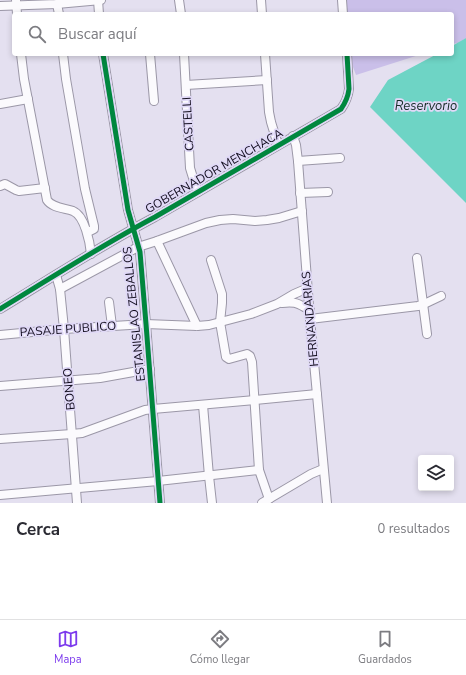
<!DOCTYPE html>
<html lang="es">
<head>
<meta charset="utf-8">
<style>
	body { margin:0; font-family:"Nunito Sans",sans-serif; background:#f2f2f3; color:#2b2b33 }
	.controls { position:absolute; right:12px; bottom:12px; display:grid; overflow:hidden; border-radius:4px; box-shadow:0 2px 6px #0003 }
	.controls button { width:36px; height:36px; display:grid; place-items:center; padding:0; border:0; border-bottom:1px solid #e1e1e2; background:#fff; color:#2b2b33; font:20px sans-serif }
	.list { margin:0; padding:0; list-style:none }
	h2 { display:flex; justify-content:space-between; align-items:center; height:52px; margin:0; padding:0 16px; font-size:17px }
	h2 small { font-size:13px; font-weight:400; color:#7c7c81 }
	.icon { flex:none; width:22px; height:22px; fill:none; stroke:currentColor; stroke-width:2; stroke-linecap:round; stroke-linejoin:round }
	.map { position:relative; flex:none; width:466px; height:503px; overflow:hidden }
	.search { position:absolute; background:#fff; box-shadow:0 2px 6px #0003; left:12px; right:12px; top:12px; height:44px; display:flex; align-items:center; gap:10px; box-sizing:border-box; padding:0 14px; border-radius:4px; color:#7c7c81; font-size:15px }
	.sheet { height:116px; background:#fff }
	nav { display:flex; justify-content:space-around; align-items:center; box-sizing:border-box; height:56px; border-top:1px solid #e1e1e2; background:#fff; font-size:11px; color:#7c7c81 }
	nav a { display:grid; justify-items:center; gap:2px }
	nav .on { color:#7c3aed }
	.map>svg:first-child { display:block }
	.green { fill:#cabfe9 }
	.water { fill:#6ed4c5 }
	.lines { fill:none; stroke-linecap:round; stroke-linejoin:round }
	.minor-casing { stroke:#9b97a7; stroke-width:10 }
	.minor { stroke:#fbfafd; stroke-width:8 }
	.cycleway-casing { stroke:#e0d9f7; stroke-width:8 }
	.cycleway { stroke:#00873e; stroke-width:5 }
	.labels { text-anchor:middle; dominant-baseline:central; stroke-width:3.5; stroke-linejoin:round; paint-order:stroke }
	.street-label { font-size:12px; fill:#110c1d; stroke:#e0d9f7 }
	.water-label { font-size:13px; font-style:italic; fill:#172e29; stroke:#e0d9f7 }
</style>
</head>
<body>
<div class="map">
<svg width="466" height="503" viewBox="0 0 466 503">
	<rect width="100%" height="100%" fill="#e4e0f0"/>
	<!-- green -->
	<g class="green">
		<path d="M346,0H466V38L458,43L452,44V14H347Z"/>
		<path d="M350,54H422L356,75L350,59Z"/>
	</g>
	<!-- water -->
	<path class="water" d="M466,38V203L370,107L388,80L437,54H452V46Z"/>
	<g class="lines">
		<defs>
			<g id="minor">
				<path d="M16,0L17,14"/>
				<path d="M98,0L99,14"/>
				<path d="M179,0L181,14"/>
				<path d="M261,0L262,14"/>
				<path d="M342,0L343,14"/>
				<path d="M57,4L59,14"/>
				<path d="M0,6L57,4L101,0"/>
				<path d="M21,54L24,79L47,200C52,208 65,208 73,211C85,216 90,243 91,254"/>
				<path d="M63,54L66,79L85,189L94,226V229L88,232"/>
				<path d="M103,54L128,210L140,252L146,324L160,503"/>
				<path d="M150,54L154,101"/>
				<path d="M184,54L190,168L194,181L198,192"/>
				<path d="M265,54L269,112L271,122L278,145"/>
				<path d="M186,85L267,80"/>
				<path d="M0,104L28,99"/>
				<path d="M293,136L296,145L298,161L310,319L327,503"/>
				<path d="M298,161L340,158"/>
				<path d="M0,186L5,184L16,190L19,191L45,188"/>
				<path d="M300,193L328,192"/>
				<path d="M157,241L197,326"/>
				<path d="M417,258L427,334"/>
				<path d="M211,260L222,294V303L220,322L226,357L229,359L247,354L250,356L252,362L259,470L269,499"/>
				<path d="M56,275L60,289L64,329L77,503"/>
				<path d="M60,289L138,247L157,241L206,223L220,220L233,219L255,221L267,220L279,218L302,211"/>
				<path d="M109,302L112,326"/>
				<path d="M282,303C296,301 298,304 310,310"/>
				<path d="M0,309C51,278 102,245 155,217L341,109C346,102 348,97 349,89L347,54"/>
				<path d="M310,319L418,306L422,305L441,296"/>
				<path d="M0,335L64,329L146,324L197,326L209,325L251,314L277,304L294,294L308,288"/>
				<path d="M0,386L100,378L150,369"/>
				<path d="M203,405L209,476L212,503"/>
				<path d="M0,439L72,434L82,433L145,410L153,409L255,400L317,394"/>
				<path d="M0,495L158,481L259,470"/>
				<path d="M262,503L311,474L323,469"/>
			</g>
		</defs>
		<!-- minor casing -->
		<use href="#minor" class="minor-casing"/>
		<!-- minor -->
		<use href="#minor" class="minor"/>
		<defs>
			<g id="cycleway">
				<path d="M103,54L128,210L140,252L146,324L160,503"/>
				<path d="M0,309C51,278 102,245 155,217L341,109C346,102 348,97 349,89L347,54"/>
			</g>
		</defs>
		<!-- cycleway casing -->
		<use href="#cycleway" class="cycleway-casing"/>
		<!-- cycleway -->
		<use href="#cycleway" class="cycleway"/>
	</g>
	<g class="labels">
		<!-- street labels -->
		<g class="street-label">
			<text transform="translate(188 124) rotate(-93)">CASTELLI</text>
			<text transform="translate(214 171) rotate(-30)">GOBERNADOR MENCHACA</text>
			<text transform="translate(134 314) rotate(-96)">ESTANISLAO ZEBALLOS</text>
			<text transform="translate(310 319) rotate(-95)">HERNANDARIAS</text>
			<text transform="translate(68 329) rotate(-4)">PASAJE PUBLICO</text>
			<text transform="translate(69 389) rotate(-95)">BONEO</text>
		</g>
		<!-- water labels -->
		<g class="water-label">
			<text x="426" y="106">Reservorio</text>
		</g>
	</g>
</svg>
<div class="controls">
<button><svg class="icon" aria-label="layers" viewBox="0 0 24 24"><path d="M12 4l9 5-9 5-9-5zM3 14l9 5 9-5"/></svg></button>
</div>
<div class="search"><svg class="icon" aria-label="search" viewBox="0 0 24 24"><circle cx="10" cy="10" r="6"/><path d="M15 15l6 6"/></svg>Buscar aquí</div>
</div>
<section class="sheet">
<h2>Cerca<small>0 resultados</small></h2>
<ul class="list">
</ul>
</section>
<nav>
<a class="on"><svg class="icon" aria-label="map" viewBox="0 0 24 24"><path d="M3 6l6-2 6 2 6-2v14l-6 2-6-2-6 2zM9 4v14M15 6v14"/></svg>Mapa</a>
<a><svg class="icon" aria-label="directions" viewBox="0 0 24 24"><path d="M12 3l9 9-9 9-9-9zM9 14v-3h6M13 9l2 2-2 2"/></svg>Cómo llegar</a>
<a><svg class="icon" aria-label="saved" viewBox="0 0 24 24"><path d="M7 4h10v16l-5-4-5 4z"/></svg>Guardados</a>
</nav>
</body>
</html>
